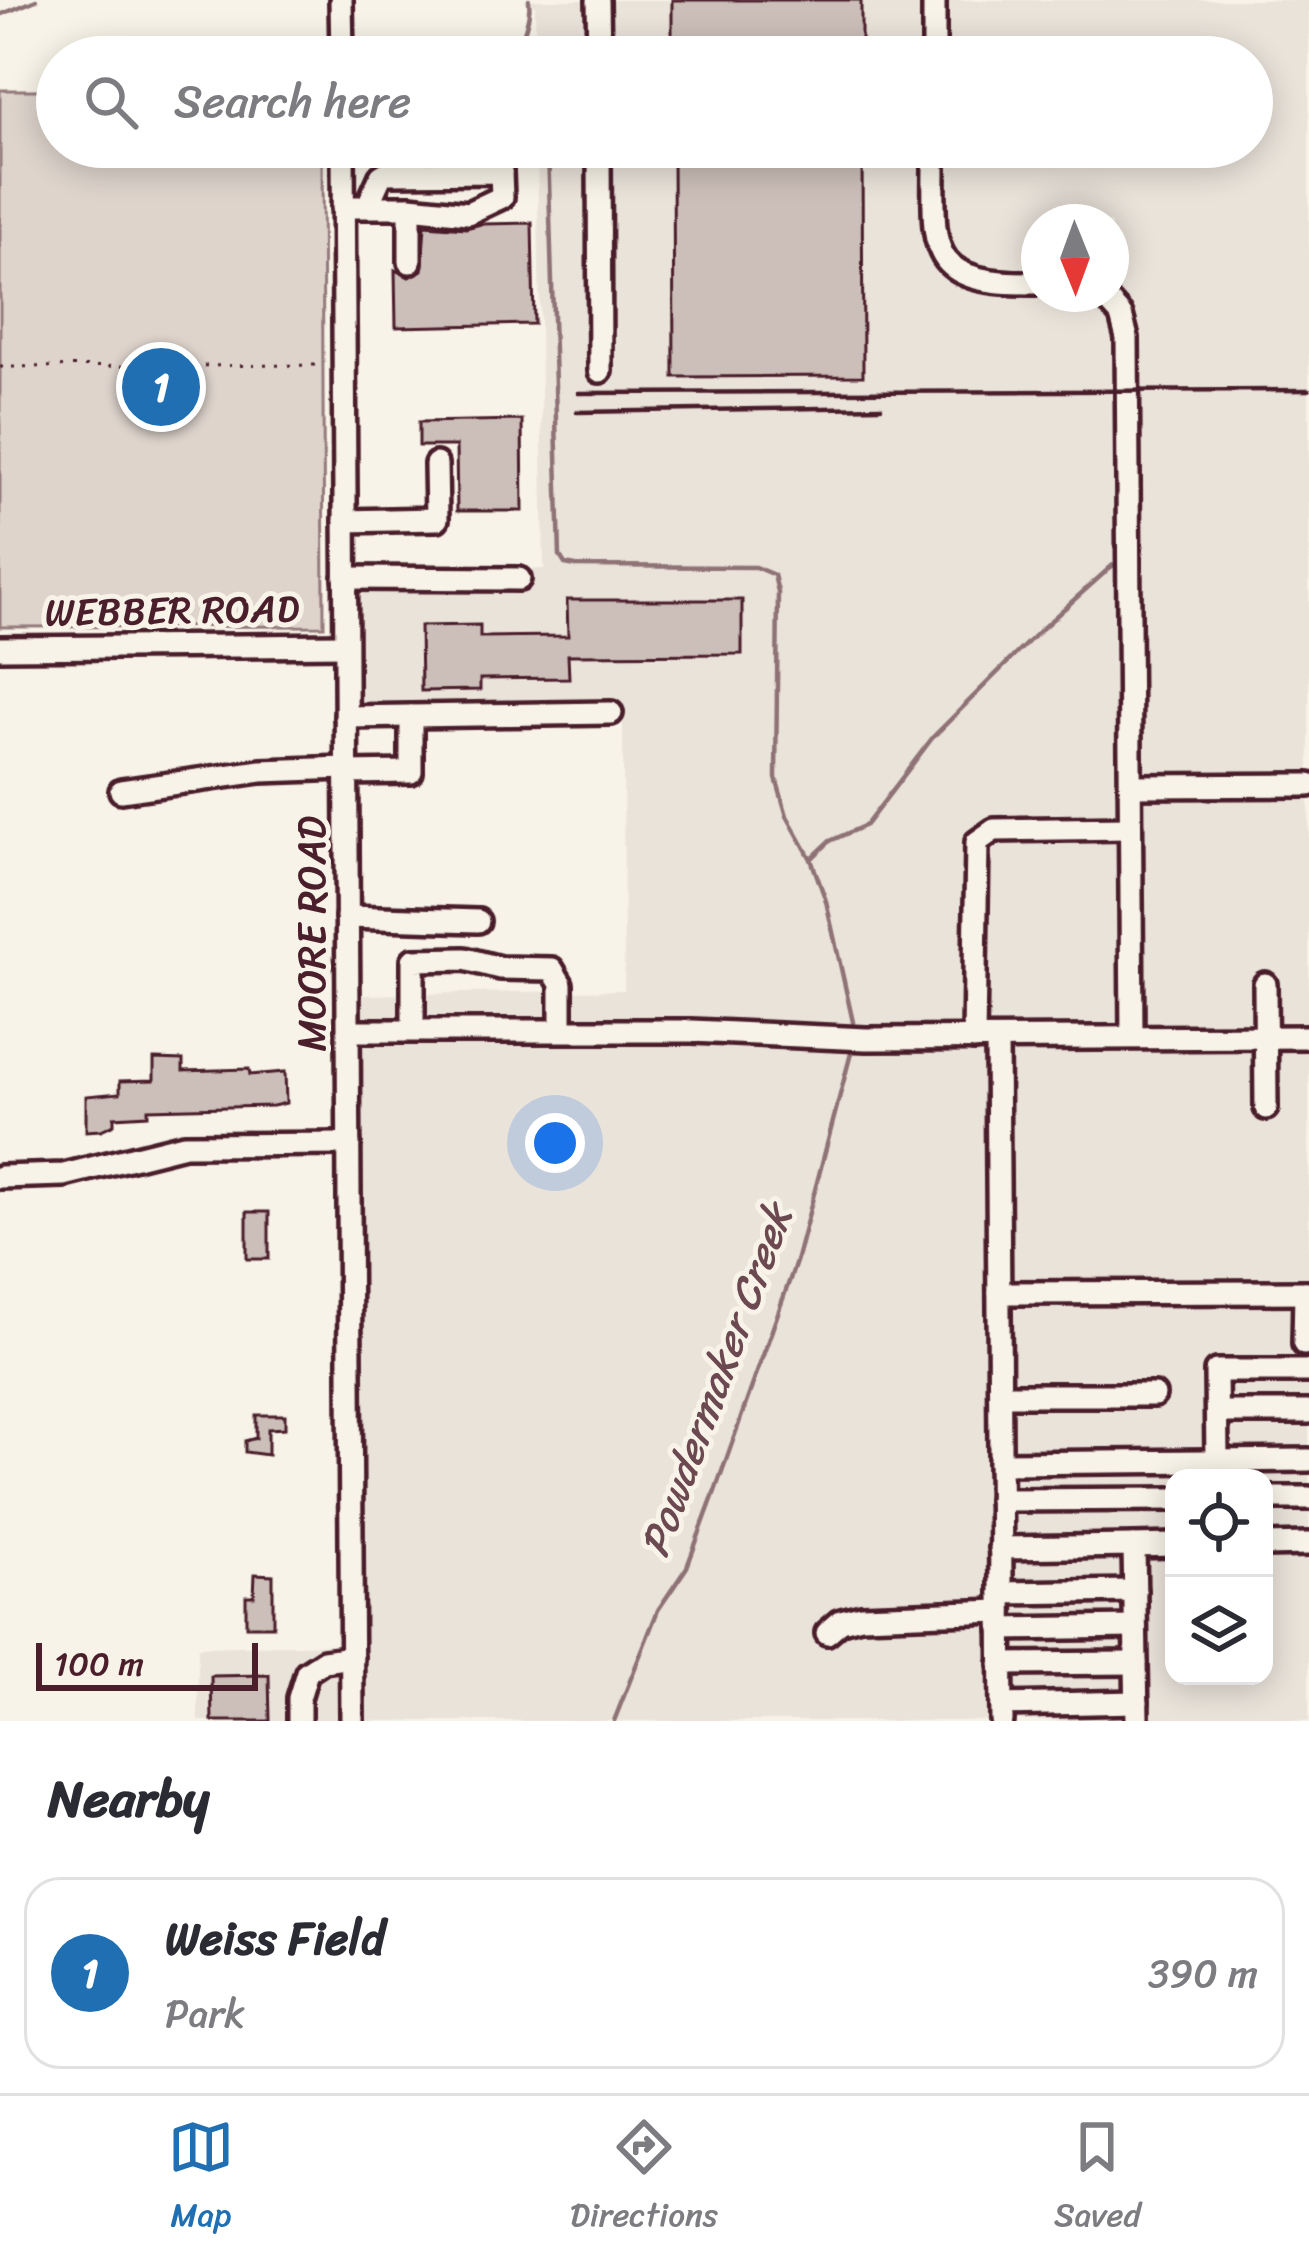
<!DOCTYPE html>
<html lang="en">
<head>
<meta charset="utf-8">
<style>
	body { margin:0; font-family:Sriracha,sans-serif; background:#f7f7f7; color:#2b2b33 }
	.controls { position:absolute; right:36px; bottom:36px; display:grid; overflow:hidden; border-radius:24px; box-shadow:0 6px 30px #0003 }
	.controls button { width:108px; height:108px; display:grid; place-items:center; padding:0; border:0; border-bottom:3px solid #e1e1e2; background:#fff; color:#2b2b33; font:60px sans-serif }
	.compass { position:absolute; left:1021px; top:204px; width:108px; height:108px; border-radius:50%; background:#fff; box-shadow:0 6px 30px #0003; rotate:179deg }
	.scale { position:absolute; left:36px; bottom:30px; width:222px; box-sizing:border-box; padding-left:12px; border:6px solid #4a1f2b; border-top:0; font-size:33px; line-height:42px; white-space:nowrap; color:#4a1f2b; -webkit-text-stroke:9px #f7f3e8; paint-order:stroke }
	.you { position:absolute; left:555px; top:1143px; width:42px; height:42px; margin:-30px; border:9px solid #fff; border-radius:50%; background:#1a73e8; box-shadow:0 0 0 18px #1a73e833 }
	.badge { display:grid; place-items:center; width:78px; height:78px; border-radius:50%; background:#1f6fb2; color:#fff; font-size:39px; font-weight:700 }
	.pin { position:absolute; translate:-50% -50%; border:6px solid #fff; box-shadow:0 3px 12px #0006 }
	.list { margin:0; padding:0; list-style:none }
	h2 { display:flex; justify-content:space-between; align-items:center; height:156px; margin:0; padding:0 48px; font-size:51px }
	h2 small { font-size:39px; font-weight:400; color:#7c7c81 }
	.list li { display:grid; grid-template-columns:78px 1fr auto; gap:36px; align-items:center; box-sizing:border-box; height:192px; margin:0 24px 24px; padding:0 24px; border:3px solid #e1e1e2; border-radius:36px }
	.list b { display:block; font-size:45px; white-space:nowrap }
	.list p { margin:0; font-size:39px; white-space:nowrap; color:#7c7c81 }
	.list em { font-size:39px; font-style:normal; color:#7c7c81 }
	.icon { flex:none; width:66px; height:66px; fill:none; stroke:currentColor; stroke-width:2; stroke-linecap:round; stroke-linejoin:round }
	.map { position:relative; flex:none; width:1309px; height:1721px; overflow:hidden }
	.search { position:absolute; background:#fff; box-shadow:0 6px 30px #0003; left:36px; right:36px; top:36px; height:132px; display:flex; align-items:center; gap:30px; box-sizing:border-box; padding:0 42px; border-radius:66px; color:#7c7c81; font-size:45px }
	.sheet { height:372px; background:#fff }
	nav { display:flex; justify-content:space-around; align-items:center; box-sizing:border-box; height:168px; border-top:3px solid #e1e1e2; background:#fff; font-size:33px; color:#7c7c81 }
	nav a { display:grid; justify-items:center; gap:6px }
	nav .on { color:#1f6fb2 }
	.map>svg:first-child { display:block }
	.built { fill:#eae3da; fill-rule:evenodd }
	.green { fill:#ded4cc; stroke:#947a7c; stroke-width:3 }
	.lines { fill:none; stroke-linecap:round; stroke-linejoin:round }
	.stream { stroke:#8e7275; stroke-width:4.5 }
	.building { fill:#ccbfb9; stroke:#4a1f2b; stroke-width:3 }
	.minor-casing { stroke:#4a1f2b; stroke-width:30 }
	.path { stroke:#4a1f2b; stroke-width:3; stroke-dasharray:3 9; stroke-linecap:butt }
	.minor { stroke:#f7f3e8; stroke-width:21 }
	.rail { stroke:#4a1f2b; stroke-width:4.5 }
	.labels { text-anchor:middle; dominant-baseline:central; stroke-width:10; stroke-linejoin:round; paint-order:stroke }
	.street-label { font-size:39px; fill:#4a1f2b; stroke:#f7f3e8 }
	.water-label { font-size:42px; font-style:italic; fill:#6c4950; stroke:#f7f3e8 }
</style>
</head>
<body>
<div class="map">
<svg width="1309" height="1721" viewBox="0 0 1309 1721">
	<rect width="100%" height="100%" fill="#f7f3e8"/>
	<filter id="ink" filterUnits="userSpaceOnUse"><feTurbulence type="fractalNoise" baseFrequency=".00833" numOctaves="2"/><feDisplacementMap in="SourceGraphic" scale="24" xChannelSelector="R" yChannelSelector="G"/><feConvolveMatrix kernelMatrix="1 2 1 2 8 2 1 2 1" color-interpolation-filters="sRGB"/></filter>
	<g filter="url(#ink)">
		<!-- built -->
		<g class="built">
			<path d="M523,0H1309V1721H361L359,995L624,990L623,716L354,718L353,572L544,569L537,147H1252V57H536L535,6ZM1039,222H1111V294H1039ZM1174,1478H1264V1676H1174Z"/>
			<path d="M344,1644V1721H198V1647Z"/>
		</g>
		<!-- green -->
		<path class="green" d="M0,90H57V147H322L324,626L0,627Z"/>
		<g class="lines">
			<!-- stream -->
			<g class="stream">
				<path d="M0,15L36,0"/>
				<path d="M520,57C519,37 532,20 529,0"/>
				<path d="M548,147L560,556L565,564L576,566L755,567L774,575L778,592L776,778L787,816L811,859L826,901L853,1022"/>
				<path d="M811,859L830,841L866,825L933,737L1038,632L1113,565"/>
				<path d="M614,1721L658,1610L687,1567L714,1494L796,1262L851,1053"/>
			</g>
		</g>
		<!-- building -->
		<g class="building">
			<rect x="672" y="0" width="189" height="57"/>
			<path d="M673,147H862L863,376L674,377Z"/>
			<path d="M532,223L534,324L396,327L395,270L409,277L422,270L425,225L466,228L481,224Z"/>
			<path d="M522,420L523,511H457L456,446H419V422Z"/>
			<path d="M567,600H742V654L568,655L569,678L480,679V690L421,691L420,626L480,625V637L568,636Z"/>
			<path d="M154,1059L183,1060V1071L249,1069L250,1075L285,1072L286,1103L273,1106L148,1109V1115L114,1117V1124L101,1130L86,1131V1096L120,1093V1081L154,1080Z"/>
			<rect x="247" y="1212" width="22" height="47"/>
			<path d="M256,1415H285V1428L268,1429V1455L245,1452V1441L256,1438Z"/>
			<path d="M255,1574L273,1575V1626H246V1596H254Z"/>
			<path d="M269,1675L270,1721H212L211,1676Z"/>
		</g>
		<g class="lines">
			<defs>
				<g id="minor">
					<path d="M341,0L342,57"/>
					<path d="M598,0L599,57"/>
					<path d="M934,0V57"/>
					<path d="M343,147L352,1721"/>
					<path d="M497,147L501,172"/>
					<path d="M599,147L600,371"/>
					<path d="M934,147C935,247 919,285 1039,283"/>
					<path d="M343,207H410L468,213L502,197L501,172L386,173L381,176L367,207"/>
					<path d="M410,262V207"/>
					<path d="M1102,294L1121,315L1127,338L1132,1037"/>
					<path d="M345,521L437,519L436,464"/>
					<path d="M345,578L519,579"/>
					<path d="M0,648L345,645"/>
					<path d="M346,717L611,713"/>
					<path d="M346,773L411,772V716"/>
					<path d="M1130,786L1309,785"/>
					<path d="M121,791L261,771L346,768"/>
					<path d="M347,917L478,921"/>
					<path d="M1265,984L1266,1108"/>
					<path d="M413,1030V960L465,959L500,968L552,969L561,984V1030"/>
					<path d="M348,1031H692L866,1039L1309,1037"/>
					<path d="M974,1039L977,842L994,830L1130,828"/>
					<path d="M997,1039L1002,1721"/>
					<path d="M0,1177L64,1175L184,1145L349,1144"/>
					<path d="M999,1293L1309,1292"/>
					<path d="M1304,1344L1305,1292"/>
					<path d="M1000,1395H1154"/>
					<path d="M1217,1412H1309"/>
					<path d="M1217,1461L1216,1371H1309"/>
					<path d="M1000,1463L1309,1460"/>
					<path d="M1264,1498H1309"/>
					<path d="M1000,1500L1174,1499"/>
					<path d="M1264,1545L1309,1544"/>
					<path d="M1134,1546L1174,1545"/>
					<path d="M1000,1548L1134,1546L1137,1721"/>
					<path d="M1001,1593L1135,1591"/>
					<path d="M1001,1629L1135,1627"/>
					<path d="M827,1633L841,1621L861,1616L1001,1611"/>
					<path d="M1001,1664L1136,1663"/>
					<path d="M1002,1705L1137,1702"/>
					<path d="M299,1721V1698L307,1672L324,1661L352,1657"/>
				</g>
			</defs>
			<!-- minor casing -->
			<use href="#minor" class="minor-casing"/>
			<!-- path -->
			<path class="path" d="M0,367L324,365"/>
			<!-- minor -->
			<use href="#minor" class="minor"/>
			<!-- rail -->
			<g class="rail">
				<path d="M578,393L1309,390"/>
				<path d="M577,412L881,407"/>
			</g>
		</g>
	</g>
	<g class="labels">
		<!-- street labels -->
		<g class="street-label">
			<text transform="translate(172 610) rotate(-1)">WEBBER ROAD</text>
			<text transform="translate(311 934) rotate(-90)">MOORE ROAD</text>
		</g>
		<!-- water labels -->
		<g class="water-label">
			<text transform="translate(716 1381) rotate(-70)">Powdermaker Creek</text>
		</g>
	</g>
</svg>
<div class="controls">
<button><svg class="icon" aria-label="locate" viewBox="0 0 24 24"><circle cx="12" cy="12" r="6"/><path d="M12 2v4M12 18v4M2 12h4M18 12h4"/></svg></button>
<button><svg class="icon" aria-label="layers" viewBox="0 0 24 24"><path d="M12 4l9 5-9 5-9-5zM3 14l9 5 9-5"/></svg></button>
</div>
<svg class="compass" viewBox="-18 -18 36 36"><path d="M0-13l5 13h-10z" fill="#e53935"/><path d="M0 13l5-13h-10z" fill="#7c7c81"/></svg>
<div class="scale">100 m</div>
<div class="you"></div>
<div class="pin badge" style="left:161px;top:387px">1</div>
<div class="search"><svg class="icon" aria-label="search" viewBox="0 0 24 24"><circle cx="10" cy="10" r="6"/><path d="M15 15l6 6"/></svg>Search here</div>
</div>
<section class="sheet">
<h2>Nearby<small></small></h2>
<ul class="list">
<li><span class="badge">1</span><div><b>Weiss Field</b><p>Park</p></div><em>390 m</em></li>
</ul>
</section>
<nav>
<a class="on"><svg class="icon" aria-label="map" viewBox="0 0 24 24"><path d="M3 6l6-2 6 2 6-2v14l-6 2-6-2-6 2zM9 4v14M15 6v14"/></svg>Map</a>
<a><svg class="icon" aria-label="directions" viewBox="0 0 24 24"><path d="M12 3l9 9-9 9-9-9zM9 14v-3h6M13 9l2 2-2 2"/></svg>Directions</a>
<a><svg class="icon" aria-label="saved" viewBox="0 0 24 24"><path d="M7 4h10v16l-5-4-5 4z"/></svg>Saved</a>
</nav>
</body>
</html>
